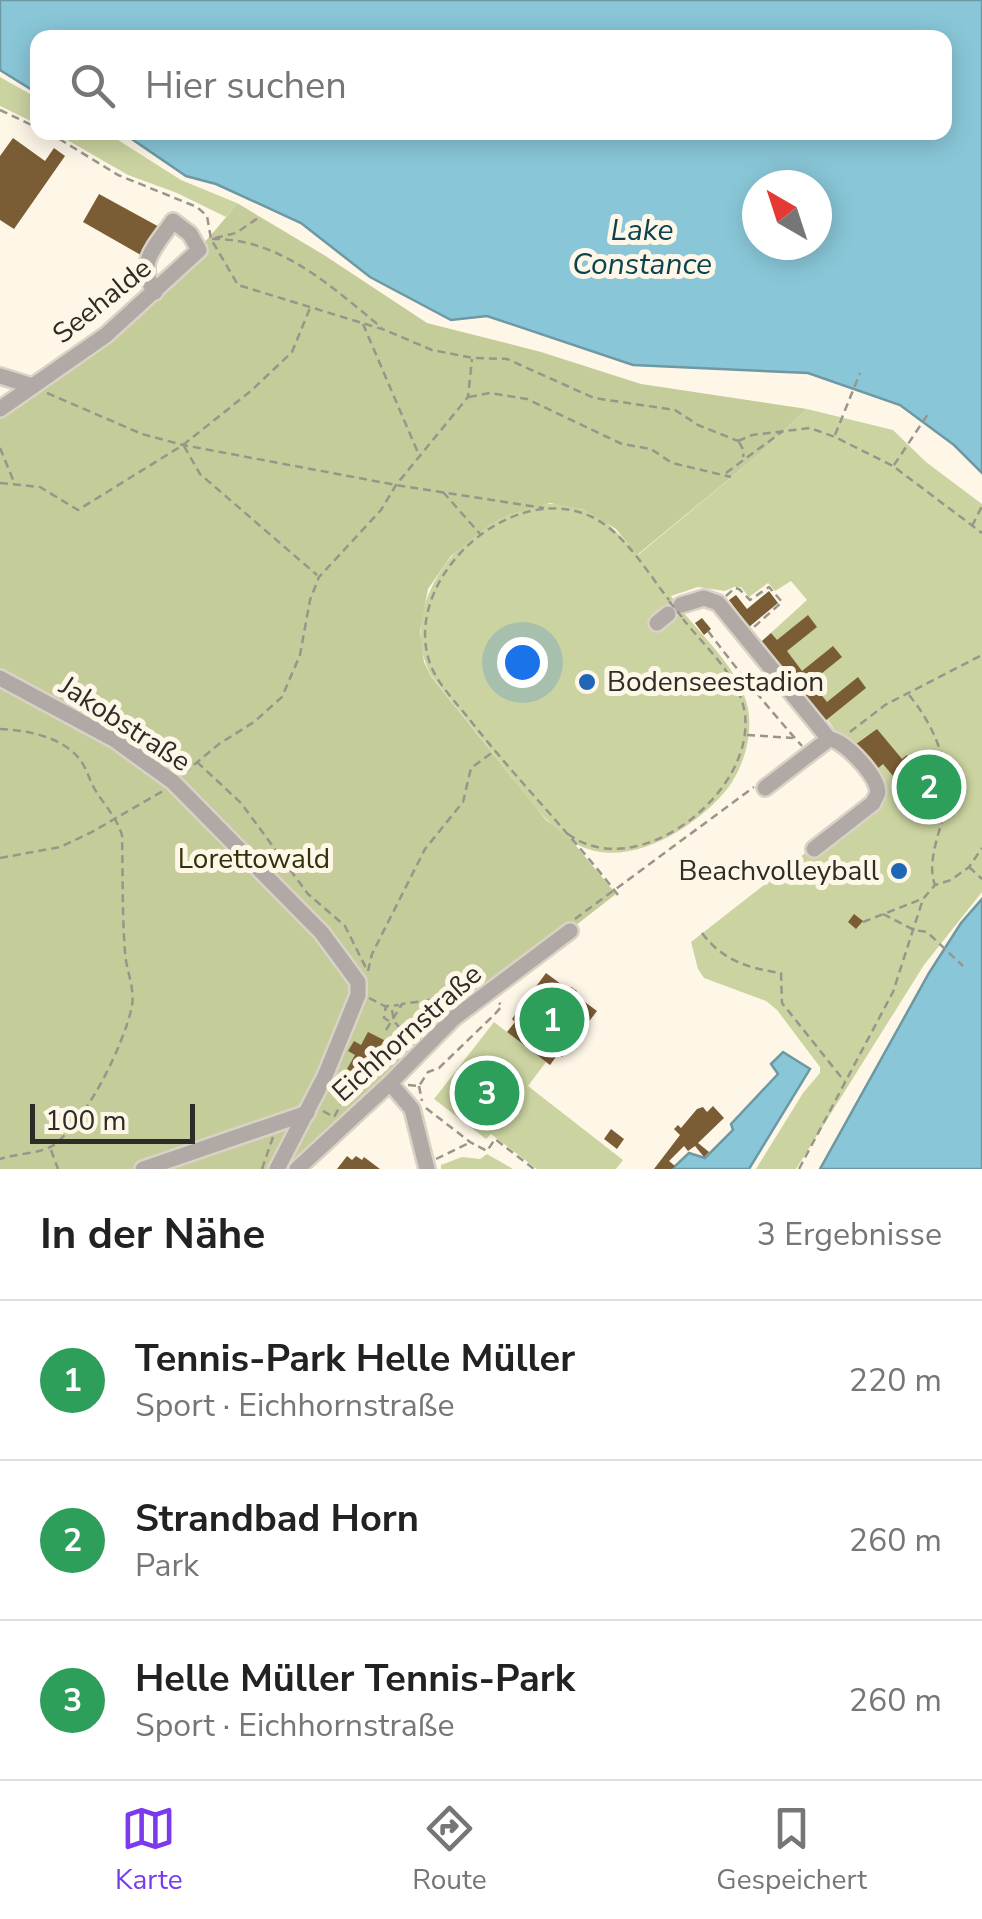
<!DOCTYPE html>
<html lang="de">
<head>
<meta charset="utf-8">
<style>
	body { margin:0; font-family:"Nunito Sans",sans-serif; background:#f6f6f6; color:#222 }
	.compass { position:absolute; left:742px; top:170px; width:90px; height:90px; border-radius:50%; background:#fff; box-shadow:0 5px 25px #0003; rotate:321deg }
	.scale { position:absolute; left:30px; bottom:25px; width:165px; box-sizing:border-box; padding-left:10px; border:5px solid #2e2c26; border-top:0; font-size:28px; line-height:35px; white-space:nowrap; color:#2e2c26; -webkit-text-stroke:8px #fef7e8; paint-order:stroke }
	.you { position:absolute; left:522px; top:662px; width:35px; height:35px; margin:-25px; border:8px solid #fff; border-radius:50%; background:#1a73e8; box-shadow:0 0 0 15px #1a73e833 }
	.badge { display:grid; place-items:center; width:65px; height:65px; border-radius:50%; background:#7c3aed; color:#fff; font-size:32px; font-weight:700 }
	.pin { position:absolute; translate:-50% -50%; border:5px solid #fff; box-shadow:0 2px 10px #0006 }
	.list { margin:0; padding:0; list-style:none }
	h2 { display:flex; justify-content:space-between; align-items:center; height:130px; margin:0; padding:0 40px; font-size:42px }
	h2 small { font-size:32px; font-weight:400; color:#767676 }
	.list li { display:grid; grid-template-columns:65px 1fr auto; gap:30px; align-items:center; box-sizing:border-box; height:160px; padding:0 40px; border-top:2px solid #e0e0e0 }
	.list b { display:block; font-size:38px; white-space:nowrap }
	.list p { margin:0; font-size:32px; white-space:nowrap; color:#767676 }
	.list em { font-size:32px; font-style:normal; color:#767676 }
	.icon { flex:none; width:55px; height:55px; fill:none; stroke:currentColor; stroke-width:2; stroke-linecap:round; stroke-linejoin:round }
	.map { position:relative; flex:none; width:982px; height:1169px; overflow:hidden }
	.search { position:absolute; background:#fff; box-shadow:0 5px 25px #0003; left:30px; right:30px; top:30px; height:110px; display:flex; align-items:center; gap:25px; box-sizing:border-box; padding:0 35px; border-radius:20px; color:#767676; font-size:38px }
	.sheet { height:610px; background:#fff }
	nav { display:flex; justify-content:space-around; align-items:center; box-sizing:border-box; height:140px; border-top:2px solid #e0e0e0; background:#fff; font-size:28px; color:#767676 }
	nav a { display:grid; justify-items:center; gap:5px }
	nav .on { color:#7c3aed }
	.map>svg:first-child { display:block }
	.green { fill:#cbd4a1 }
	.forest { fill:#c4cc9a }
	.water { fill:#89c7d8; stroke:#6e98a3; stroke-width:2.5; fill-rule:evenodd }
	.building { fill:#7a5d35 }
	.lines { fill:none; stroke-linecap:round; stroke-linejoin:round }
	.minor-casing { stroke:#d9d2c5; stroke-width:20 }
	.path { stroke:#9a958b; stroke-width:2.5; stroke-dasharray:8 5; stroke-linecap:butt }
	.minor { stroke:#b0a9a6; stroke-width:15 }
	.path-bridge { stroke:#9a958b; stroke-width:2.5; stroke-dasharray:8 5; stroke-linecap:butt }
	.poi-dot { fill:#2066b6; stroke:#fef7e8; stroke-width:4 }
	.labels { text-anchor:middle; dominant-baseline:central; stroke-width:10; stroke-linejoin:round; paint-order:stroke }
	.street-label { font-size:28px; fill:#2e2c26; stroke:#fef7e8 }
	.poi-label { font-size:28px; fill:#2e2c26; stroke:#fef7e8; text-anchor:start }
	.park-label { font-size:28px; fill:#2f330c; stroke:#fef7e8 }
	.water-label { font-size:30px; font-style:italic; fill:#0b4450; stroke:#fef7e8 }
</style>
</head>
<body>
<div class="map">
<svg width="982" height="1169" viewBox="0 0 982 1169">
	<rect width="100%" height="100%" fill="#fef7e8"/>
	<!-- green -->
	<g class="green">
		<path d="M0,77L37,98V124L0,106Z"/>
		<path d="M55,133H107L181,180L237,203L226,217L177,193L128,175Z"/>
		<path d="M807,409L893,430L926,462L982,504V892L924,965L796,1169H756L803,1093L820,1073V1067L777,1010L766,1001L704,978L698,969L691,942L877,797L830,723L761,642L807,600L791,581L775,591L768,583L749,597L741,587H734L725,591L698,587L671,596C695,631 739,665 748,708C753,735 744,766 728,788C696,828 625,873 575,843C546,825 528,797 507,771C482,739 456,707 431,675C385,589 503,476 585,510C609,520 621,537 638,555L757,456Z"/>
		<path d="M494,1022L546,1062L528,1086L623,1160L616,1169H537L491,1134L486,1139L434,1099Z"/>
		<path d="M487,1154L513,1169H441V1165L462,1157L480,1159Z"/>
	</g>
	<!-- forest -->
	<path class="forest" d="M237,203L324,255L427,323L541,352L641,384L807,409L757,456L637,555L616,529L583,509L550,503L507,515L489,525L451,556L428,589L420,631L424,662L431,676L546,820L572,841L616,894L440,1031L294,1169H0V409C84,346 174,288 237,203Z"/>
	<!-- water -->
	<g class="water">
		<path d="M0,0H982V473L954,445L900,405L808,373L633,365L487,316L451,320L370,277L301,223L216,184L186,176L123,133L944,132V38H38L37,93L0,70ZM817,185V245H757V185Z"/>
		<path d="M982,899V1169H820L929,973L961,923Z"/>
		<path d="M783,1052L810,1069L749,1169H672L689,1153L705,1158L733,1130L731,1124L778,1074L771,1064Z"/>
	</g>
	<!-- building -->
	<g class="building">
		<path d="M13,138L45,161L54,148L65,156L14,229L0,220V156Z"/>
		<path d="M99,194L163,229L146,258L83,222Z"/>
		<path d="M769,591L778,603L749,627L729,600L736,595L747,609Z"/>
		<path d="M808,615L817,627L787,651L802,671L833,646L842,657L811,682L827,702L858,677L866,688L825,721L761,642L771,633L777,640Z"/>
		<path d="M702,618L711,629L704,635L695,623Z"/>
		<path d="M760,673L767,681L760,687L753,679Z"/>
		<path d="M877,729L902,759L907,755L913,763L901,773L899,771L893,776L883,764L876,770L852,747Z"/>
		<path d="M854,914L863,921L856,929L848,922Z"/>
		<path d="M546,973L569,990L571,987L577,991L574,994L597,1011L562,1057L558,1054L550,1065L507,1032L515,1022L512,1019Z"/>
		<path d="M368,1032L384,1040L371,1063L372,1068L369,1067L363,1077L347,1069L355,1055L348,1051L354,1041L361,1045Z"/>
		<path d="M713,1106L724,1118L698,1143L709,1152L704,1157L695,1146L688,1151L684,1146L669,1161L675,1166L672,1169H654L680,1135L674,1129L678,1125L681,1128L697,1109L703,1107L707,1112Z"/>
		<path d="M611,1129L624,1139L617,1149L604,1139Z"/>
		<path d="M347,1156L352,1160L356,1156L362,1160L364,1157L380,1169H337Z"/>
	</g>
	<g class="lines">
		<defs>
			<g id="minor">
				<path d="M0,376L32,386"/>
				<path d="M0,409L106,335L199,250L190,234L173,221C156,246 135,263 155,292"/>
				<path d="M681,605L704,598L718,603L829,739"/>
				<path d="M657,623L668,614"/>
				<path d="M0,678L115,740L173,782L322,933L358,982V995L325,1076L277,1169"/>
				<path d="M765,788L829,739C844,740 873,772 877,787C879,795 876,796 873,803L814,849"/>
				<path d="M390,1083L412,1109L427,1169"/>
				<path d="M143,1169L307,1113"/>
				<path d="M297,1169L390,1083L454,1018L570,931"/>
			</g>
		</defs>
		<!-- minor casing -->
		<use href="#minor" class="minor-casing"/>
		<!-- path -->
		<g class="path">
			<path d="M0,110L38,128"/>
			<path d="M48,132L118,175L197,207L207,216L211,239L238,285L385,330L432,350L473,358L507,359L594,398L675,410L698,425L738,441"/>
			<path d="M215,238L236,233L258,218"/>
			<path d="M212,239C280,238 332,287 382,328"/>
			<path d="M363,324L419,455"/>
			<path d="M47,393L142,434L183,445L396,485L544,508"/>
			<path d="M469,397L490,393L527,399L622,444L651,449L672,463L731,477"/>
			<path d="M835,435L860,373"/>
			<path d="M738,441L752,435L810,428L835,437L893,466L982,533"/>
			<path d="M739,442L744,451L743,457"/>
			<path d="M184,446L200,474L317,575"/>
			<path d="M0,448L14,482"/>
			<path d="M894,465L930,411"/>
			<path d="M726,473L783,431"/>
			<path d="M0,483L40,487L78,510L183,445L252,390L292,352L310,308"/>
			<path d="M443,492L481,535"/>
			<path d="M972,526L982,506"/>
			<path d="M726,596L735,588L739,589L750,600L769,587L782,602L754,627"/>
			<path d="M708,631C738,671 769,709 802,746"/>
			<path d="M909,695C934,725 952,767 945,807C941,831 926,861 935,885"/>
			<path d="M0,729C29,730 69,738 84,766C88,773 90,781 94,788C104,805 116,816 122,835C123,874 122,914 125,952C126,970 135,987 132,1006C124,1045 85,1124 52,1146C42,1153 14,1154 0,1159"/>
			<path d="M850,732L885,705L982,655"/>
			<path d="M747,735L793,738"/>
			<path d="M197,762L241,803L308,894L345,926L367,970"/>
			<path d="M184,773L219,744L254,722L282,697L300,655L310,600L319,577L381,510L396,485L468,397L472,359"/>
			<path d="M568,834C637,885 754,794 745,715C741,678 705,647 683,619"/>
			<path d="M0,858L60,847L90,833L163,791"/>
			<path d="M969,867L982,879"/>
			<path d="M618,895C571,834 517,780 470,720C455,701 434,681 428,657C406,575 512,479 592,517C625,533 647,572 669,600"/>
			<path d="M883,914L914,930L927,932L963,966"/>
			<path d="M575,919L754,787"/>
			<path d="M863,922L922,899"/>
			<path d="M702,933C723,961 748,968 781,973L782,1003L845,1082"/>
			<path d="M368,971L372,954L425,849L463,802L471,768L493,752"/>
			<path d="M369,998L392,1010L394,1021L412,1043"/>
			<path d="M389,1021L384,1018L386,1006L399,1005"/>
			<path d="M386,1030L402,1004L437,999"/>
			<path d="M338,1081L362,1093"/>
			<path d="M408,1085L419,1086L428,1072L439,1068L495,1014L502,1006L499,1003"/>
			<path d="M419,1086L422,1101"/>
			<path d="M426,1108L470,1142L487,1151L495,1139L534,1169"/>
			<path d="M323,1111L334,1117L351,1086"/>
			<path d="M51,1150L58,1169"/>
			<path d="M436,1159L469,1143"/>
			<path d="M262,1169L273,1137"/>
			<path d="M799,1169L893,992L923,899L935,885L951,880L969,867L982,848"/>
		</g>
		<!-- minor -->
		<use href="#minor" class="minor"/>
		<!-- path-bridge -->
		<path class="path-bridge" d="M669,601L682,617"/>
	</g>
	<!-- markers -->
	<g class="poi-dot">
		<circle cx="587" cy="682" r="10"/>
		<circle cx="899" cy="871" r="10"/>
	</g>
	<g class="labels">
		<!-- street labels -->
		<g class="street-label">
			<text transform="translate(102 301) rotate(-39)">Seehalde</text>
			<text transform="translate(125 724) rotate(33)">Jakobstraße</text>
			<text transform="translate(407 1033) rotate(-42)">Eichhornstraße</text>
		</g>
		<!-- poi labels -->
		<g class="poi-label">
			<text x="607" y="682">Bodenseestadion</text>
			<text x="879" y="871" text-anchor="end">Beachvolleyball</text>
		</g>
		<!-- park labels -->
		<g class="park-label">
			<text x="254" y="859">Lorettowald</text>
		</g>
		<!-- water labels -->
		<g class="water-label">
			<text x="642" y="230">Lake<tspan x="642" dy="34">Constance</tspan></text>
		</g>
	</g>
</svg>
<svg class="compass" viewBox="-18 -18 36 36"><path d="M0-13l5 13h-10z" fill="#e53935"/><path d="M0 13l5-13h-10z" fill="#767676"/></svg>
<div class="scale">100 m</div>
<div class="you"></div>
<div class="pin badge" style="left:552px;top:1020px;background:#2e9e5b">1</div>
<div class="pin badge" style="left:929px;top:787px;background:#2e9e5b">2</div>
<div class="pin badge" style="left:487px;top:1093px;background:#2e9e5b">3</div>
<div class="search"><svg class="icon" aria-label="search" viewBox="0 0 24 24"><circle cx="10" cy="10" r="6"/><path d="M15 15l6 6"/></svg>Hier suchen</div>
</div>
<section class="sheet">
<h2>In der Nähe<small>3 Ergebnisse</small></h2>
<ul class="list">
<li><span class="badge" style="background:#2e9e5b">1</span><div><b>Tennis-Park Helle Müller</b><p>Sport · Eichhornstraße</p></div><em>220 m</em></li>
<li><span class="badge" style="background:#2e9e5b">2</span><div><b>Strandbad Horn</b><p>Park</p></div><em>260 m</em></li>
<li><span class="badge" style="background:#2e9e5b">3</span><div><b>Helle Müller Tennis-Park</b><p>Sport · Eichhornstraße</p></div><em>260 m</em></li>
</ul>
</section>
<nav>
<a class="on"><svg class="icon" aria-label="map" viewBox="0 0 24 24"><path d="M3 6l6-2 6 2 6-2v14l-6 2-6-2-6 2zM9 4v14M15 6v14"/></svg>Karte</a>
<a><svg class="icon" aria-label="directions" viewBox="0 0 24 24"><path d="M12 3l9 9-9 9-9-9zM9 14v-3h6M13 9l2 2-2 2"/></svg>Route</a>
<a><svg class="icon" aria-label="saved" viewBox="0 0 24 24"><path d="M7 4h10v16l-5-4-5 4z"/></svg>Gespeichert</a>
</nav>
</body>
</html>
